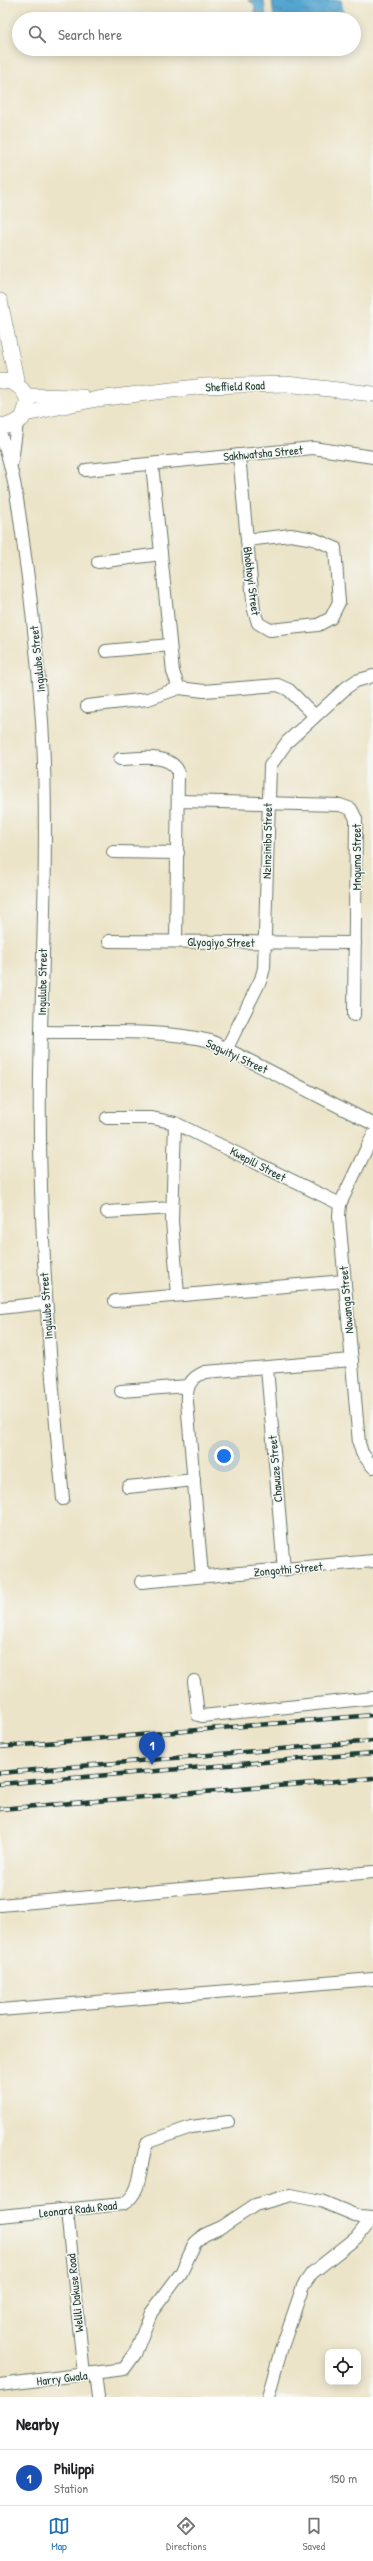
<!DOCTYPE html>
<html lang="en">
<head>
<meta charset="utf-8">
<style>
	body { margin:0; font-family:"Patrick Hand",sans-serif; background:#f2f2f2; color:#202124 }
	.controls { position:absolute; right:12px; bottom:12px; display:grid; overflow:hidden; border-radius:8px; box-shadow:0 2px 10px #0003 }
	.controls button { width:36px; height:36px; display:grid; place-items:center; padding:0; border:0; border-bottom:1px solid #e0e0e0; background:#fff; color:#202124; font:20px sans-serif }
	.you { position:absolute; left:224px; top:1456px; width:14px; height:14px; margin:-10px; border:3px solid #fff; border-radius:50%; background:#1a73e8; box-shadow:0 0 0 6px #1a73e833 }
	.badge { display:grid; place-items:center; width:26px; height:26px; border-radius:50%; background:#1f6fb2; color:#fff; font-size:13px; font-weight:700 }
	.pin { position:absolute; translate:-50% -33px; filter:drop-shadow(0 1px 2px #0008) }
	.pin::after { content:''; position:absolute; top:21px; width:14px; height:12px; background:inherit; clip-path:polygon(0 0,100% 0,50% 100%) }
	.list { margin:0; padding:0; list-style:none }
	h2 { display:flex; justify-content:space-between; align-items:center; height:52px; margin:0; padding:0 16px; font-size:17px }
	h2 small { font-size:13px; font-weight:400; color:#757577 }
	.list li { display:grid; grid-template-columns:26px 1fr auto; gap:12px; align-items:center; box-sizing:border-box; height:56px; padding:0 16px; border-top:1px solid #e0e0e0 }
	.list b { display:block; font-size:15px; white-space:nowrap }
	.list p { margin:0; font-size:13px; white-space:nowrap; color:#757577 }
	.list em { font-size:13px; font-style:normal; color:#757577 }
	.icon { flex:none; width:22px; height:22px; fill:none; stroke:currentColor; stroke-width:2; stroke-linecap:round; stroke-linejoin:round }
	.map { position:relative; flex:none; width:373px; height:2397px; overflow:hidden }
	.search { position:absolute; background:#fff; box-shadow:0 2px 10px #0003; left:12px; right:12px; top:12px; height:44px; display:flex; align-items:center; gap:10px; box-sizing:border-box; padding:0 14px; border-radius:22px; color:#757577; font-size:15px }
	.sheet { height:108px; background:#fff }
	nav { display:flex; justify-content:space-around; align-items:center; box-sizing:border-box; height:56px; border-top:1px solid #e0e0e0; background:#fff; font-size:11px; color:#757577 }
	nav a { display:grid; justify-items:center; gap:2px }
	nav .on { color:#1f6fb2 }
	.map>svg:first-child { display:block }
	.water { fill:url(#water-ripples); stroke:#3a7282 }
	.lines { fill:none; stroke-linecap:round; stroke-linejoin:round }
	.minor-casing { stroke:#677768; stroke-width:14 }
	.tertiary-casing { stroke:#677768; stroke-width:16 }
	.minor { stroke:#fff; stroke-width:12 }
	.tertiary { stroke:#fff; stroke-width:15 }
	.rail-casing { stroke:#1f3d34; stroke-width:4.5 }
	.rail { stroke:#f6f6f2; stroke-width:3; stroke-dasharray:9; stroke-linecap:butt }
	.labels { text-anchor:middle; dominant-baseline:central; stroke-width:3; stroke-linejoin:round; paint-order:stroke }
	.street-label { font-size:12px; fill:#1f3d34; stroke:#f6f6f2 }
</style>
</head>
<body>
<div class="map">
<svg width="373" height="2397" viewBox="0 0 373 2397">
	<defs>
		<pattern id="water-ripples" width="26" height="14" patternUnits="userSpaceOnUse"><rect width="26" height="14" fill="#55a6d0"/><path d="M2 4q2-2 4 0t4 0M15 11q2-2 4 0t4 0" fill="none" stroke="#4688aa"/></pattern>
	</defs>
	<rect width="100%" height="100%" fill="#f6f6f2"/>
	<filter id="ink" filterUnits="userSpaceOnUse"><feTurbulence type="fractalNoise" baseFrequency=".025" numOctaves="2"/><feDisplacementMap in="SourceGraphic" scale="8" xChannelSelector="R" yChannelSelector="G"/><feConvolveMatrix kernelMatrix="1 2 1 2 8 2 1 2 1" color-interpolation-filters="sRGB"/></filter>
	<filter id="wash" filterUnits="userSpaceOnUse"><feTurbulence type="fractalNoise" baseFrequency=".012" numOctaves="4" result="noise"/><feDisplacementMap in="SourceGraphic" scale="16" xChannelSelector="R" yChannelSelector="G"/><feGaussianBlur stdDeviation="0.9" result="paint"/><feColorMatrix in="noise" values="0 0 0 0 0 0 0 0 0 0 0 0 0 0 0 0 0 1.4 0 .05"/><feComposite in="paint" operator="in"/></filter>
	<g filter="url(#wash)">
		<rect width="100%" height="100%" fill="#ece4c8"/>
		<!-- water -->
		<g class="water">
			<path d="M248,0H264L266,17L254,14L255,5Z"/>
			<path d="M272,0H341L344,19H274Z"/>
		</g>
	</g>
	<g filter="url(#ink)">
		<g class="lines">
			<defs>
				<g id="minor">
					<path d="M0,433C17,476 20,524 27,570C35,634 42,698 44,763C47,867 42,971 40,1075C38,1217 49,1357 63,1499"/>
					<path d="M239,455L247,540"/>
					<path d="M12,462L17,423"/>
					<path d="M152,464L173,672L179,688L204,691L278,685L289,690L315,716"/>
					<path d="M86,470L313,448L373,457"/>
					<path d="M291,535L314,539L335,548L339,602L331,618L318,625L270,630L258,623L254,610L247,540Z"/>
					<path d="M98,562L161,554"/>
					<path d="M106,651L170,645"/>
					<path d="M87,706L148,699L179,688"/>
					<path d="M120,759C137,759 169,752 178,771L176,941"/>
					<path d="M179,801L340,805L351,809L356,819L354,1015"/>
					<path d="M113,852L178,853"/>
					<path d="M109,941L355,943"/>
					<path d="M41,1032C98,1033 156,1028 211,1041L373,1124"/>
					<path d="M227,1048L261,979L264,968L270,766L287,742L347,687L356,681L373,676"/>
					<path d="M107,1118H152L175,1123L340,1204"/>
					<path d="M175,1123L172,1221L178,1295"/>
					<path d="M373,1135L340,1204L339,1216L359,1443L362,1453L373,1467"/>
					<path d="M107,1212L172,1208"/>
					<path d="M115,1301L344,1281"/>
					<path d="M0,1308L45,1303"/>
					<path d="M267,1368L284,1570"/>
					<path d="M121,1391L188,1386"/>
					<path d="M128,1487L194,1480"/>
					<path d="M202,1576L187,1402C186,1387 190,1378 205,1372L352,1360"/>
					<path d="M141,1582L373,1561"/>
					<path d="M194,1681L198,1715L202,1716L373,1698"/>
					<path d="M0,1905L373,1872"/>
					<path d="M0,2010L373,1979"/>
					<path d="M67,2211L84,2375"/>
					<path d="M0,2216L123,2204C145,2192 138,2161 148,2142L191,2127L228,2122"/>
					<path d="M95,2374L98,2397"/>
					<path d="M0,2385L124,2369L135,2354L151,2313L181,2273L195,2243L204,2235L222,2227L255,2205L291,2195L321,2201L360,2217L373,2218"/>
					<path d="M268,2397L280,2353L303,2286L312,2273L356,2238L372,2218"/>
				</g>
				<g id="tertiary">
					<path d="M0,301L17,384"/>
					<path d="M0,381C15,381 24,387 28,402L22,419L7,426L0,425"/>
					<path d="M26,396L83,397"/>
					<path d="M25,414L97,399L205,386L286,384L373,394"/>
				</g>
			</defs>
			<!-- minor casing -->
			<use href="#minor" class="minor-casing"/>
			<!-- tertiary casing -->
			<use href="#tertiary" class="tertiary-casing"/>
			<!-- minor -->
			<use href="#minor" class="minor"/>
			<!-- tertiary -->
			<use href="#tertiary" class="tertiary"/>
			<defs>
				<g id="rail">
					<path d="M0,1747L373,1715"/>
					<path d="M0,1773L373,1741"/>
					<path d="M0,1784L373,1753"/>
					<path d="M0,1809L373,1778"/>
				</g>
			</defs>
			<!-- rail casing -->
			<use href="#rail" class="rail-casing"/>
			<!-- rail -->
			<use href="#rail" class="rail"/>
		</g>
	</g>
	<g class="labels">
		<!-- street labels -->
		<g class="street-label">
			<text transform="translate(235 386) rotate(-2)">Sheffield Road</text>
			<text transform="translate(263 453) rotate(-5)">Sakhwatsha Street</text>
			<text transform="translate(252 581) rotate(83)">Bhobhoyi Street</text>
			<text transform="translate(37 659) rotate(-96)">Ingulube Street</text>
			<text transform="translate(267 841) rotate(-89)">Nzinziniba Street</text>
			<text transform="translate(356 857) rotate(-90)">Mnquma Street</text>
			<text transform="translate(221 942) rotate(1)">Glyogiyo Street</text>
			<text transform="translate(42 982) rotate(-89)">Ingulube Street</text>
			<text transform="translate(237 1056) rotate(25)">Sagwityi Street</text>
			<text transform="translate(258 1164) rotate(28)">Kwepili Street</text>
			<text transform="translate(346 1300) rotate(-95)">Nowanga Street</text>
			<text transform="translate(46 1306) rotate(-94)">Ingulube Street</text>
			<text transform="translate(275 1469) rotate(-95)">Chawuze Street</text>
			<text transform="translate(288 1569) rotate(-5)">Zongothi Street</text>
			<text transform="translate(78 2209) rotate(-6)">Leonard Radu Road</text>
			<text transform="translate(75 2293) rotate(-96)">Welili Dakuse Road</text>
			<text transform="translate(62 2378) rotate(-7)">Harry Gwala</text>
		</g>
	</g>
</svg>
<div class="controls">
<button><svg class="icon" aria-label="locate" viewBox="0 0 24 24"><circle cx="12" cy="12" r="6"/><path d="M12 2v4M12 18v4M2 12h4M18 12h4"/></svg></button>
</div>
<div class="you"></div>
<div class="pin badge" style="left:152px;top:1765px;background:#1a4fb4">1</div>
<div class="search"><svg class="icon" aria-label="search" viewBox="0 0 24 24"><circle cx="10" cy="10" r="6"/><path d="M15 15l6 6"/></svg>Search here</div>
</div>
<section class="sheet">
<h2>Nearby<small></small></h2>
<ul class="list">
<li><span class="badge" style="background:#1a4fb4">1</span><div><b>Philippi</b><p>Station</p></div><em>150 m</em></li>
</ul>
</section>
<nav>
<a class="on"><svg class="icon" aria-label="map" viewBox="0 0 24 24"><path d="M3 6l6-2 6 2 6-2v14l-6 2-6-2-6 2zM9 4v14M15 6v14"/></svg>Map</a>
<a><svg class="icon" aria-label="directions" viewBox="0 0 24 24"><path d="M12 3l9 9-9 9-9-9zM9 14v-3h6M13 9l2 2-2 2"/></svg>Directions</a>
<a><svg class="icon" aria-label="saved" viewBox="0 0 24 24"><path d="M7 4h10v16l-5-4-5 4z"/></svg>Saved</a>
</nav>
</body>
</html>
